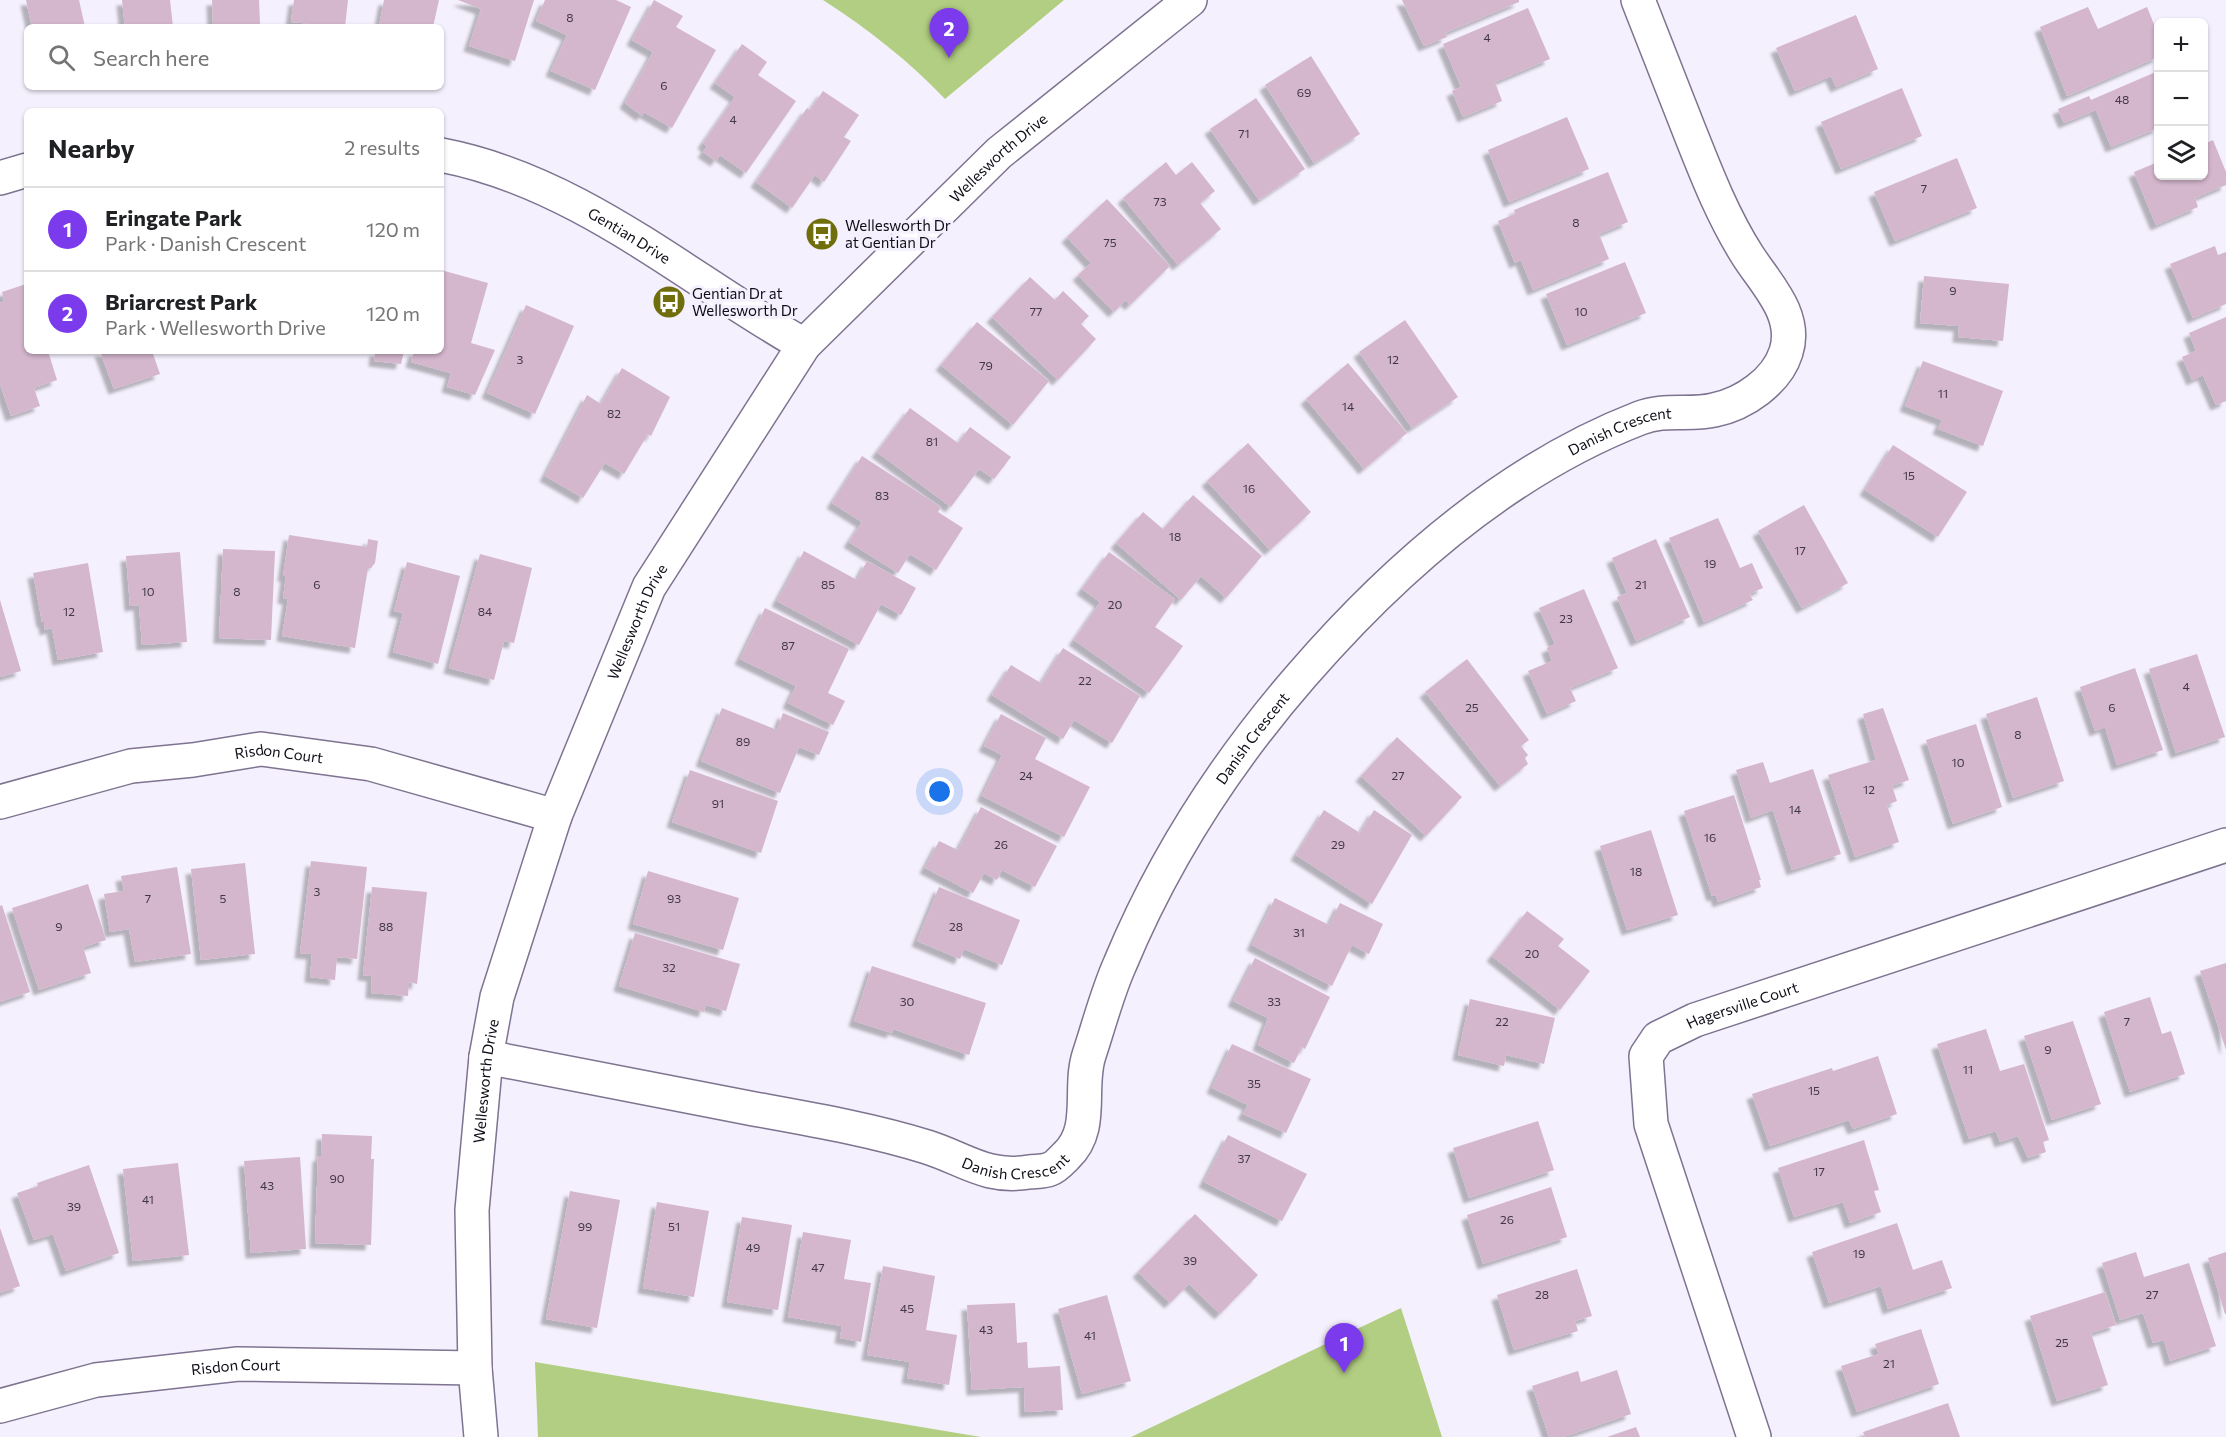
<!DOCTYPE html>
<html lang="en">
<head>
<meta charset="utf-8">
<style>
	body { margin:0; font-family:Commissioner,sans-serif; background:#f6f6f6; color:#202124 }
	.controls { position:absolute; right:18px; top:18px; display:grid; overflow:hidden; border-radius:9px; box-shadow:0 2px 4px #0004 }
	.controls button { width:54px; height:54px; display:grid; place-items:center; padding:0; border:0; border-bottom:2px solid #e0e0e0; background:#fff; color:#202124; font:30px sans-serif }
	.you { position:absolute; left:940px; top:792px; width:21px; height:21px; margin:-15px; border:4px solid #fff; border-radius:50%; background:#1a73e8; box-shadow:0 0 0 9px #1a73e833 }
	.badge { display:grid; place-items:center; width:39px; height:39px; border-radius:50%; background:#7c3aed; color:#fff; font-size:20px; font-weight:700 }
	.pin { position:absolute; translate:-50% -50px; filter:drop-shadow(0 2px 3px #0008) }
	.pin::after { content:''; position:absolute; top:32px; width:21px; height:18px; background:inherit; clip-path:polygon(0 0,100% 0,50% 100%) }
	.list { margin:0; padding:0; list-style:none }
	h2 { display:flex; justify-content:space-between; align-items:center; height:78px; margin:0; padding:0 24px; font-size:26px }
	h2 small { font-size:20px; font-weight:400; color:#757577 }
	.list li { display:grid; grid-template-columns:39px 1fr auto; gap:18px; align-items:center; box-sizing:border-box; height:84px; padding:0 24px; border-top:2px solid #e0e0e0 }
	.list b { display:block; font-size:22px; white-space:nowrap }
	.list p { margin:0; font-size:20px; white-space:nowrap; color:#757577 }
	.list em { font-size:20px; font-style:normal; color:#757577 }
	.icon { flex:none; width:33px; height:33px; fill:none; stroke:currentColor; stroke-width:2; stroke-linecap:round; stroke-linejoin:round }
	.map { position:relative; flex:none; width:2226px; height:1437px; overflow:hidden }
	.search { position:absolute; background:#fff; box-shadow:0 2px 4px #0004; left:24px; top:24px; width:420px; height:66px; display:flex; align-items:center; gap:15px; box-sizing:border-box; padding:0 21px; border-radius:9px; color:#757577; font-size:22px }
	.panel { position:absolute; background:#fff; box-shadow:0 2px 4px #0004; left:24px; top:108px; width:420px; height:246px; border-radius:9px }
	.map>svg:first-child { display:block }
	.green { fill:#b2ce82 }
	.building { fill:#d4b6cd; filter:url(#shadow) }
	.lines { fill:none; stroke-linecap:round; stroke-linejoin:round }
	.minor-casing { stroke:#7e7390; stroke-width:36 }
	.minor { stroke:#fff; stroke-width:33 }
	.labels { text-anchor:middle; dominant-baseline:central; stroke-width:6; stroke-linejoin:round; paint-order:stroke }
	.number-label { font-size:12px; fill:#423745 }
	.street-label { font-size:15px; fill:#110d18; stroke:#f5f0fd }
	.poi-label { font-size:15px; fill:#110d18; stroke:#f5f0fd; text-anchor:start }
</style>
</head>
<body>
<div class="map">
<svg width="2226" height="1437" viewBox="0 0 2226 1437">
	<defs>
		<filter id="shadow"><feDropShadow dx="-5.5" dy="5.5" stdDeviation="1.5" flood-color="#0004"/></filter>
	</defs>
	<rect width="100%" height="100%" fill="#f5f0fd"/>
	<!-- green -->
	<g class="green">
		<path d="M823,0H1064L945,99C909,61 868,29 823,0Z"/>
		<path d="M1401,1308L1442,1437H1131Z"/>
		<path d="M535,1362L951,1432L981,1437H538Z"/>
	</g>
	<!-- building -->
	<g class="building">
		<path d="M26,0H79L85,27H32Z"/>
		<path d="M122,0H170L173,27H125Z"/>
		<path d="M212,0H259L260,24L213,25Z"/>
		<path d="M294,0H348L345,27L291,22Z"/>
		<path d="M384,0H439L433,27H379Z"/>
		<path d="M458,0H534L515,61L469,46L481,9Z"/>
		<path d="M545,0H616L631,7L595,90L551,71L567,35L536,21Z"/>
		<path d="M654,0L683,16L676,27L716,50L672,128L644,112L642,116L625,103L653,52L632,40Z"/>
		<path d="M1402,0H1519V2L1445,33L1447,37L1424,46Z"/>
		<path d="M2088,7L2098,29L2147,7L2158,34V57L2067,96L2040,27Z"/>
		<path d="M1528,8L1550,59L1495,82L1502,101L1463,117L1452,91L1461,87L1443,44Z"/>
		<path d="M1856,15L1878,69L1836,87L1831,76L1795,91L1776,48Z"/>
		<path d="M742,44L767,62L758,75L796,101L746,173L720,155L716,161L703,152L707,147L703,143L735,97L715,83Z"/>
		<path d="M1311,56L1360,134L1314,163L1265,85Z"/>
		<path d="M2158,71V128L2111,147L2096,110L2064,123L2058,109L2089,96L2091,100Z"/>
		<path d="M1902,88L1922,136L1841,169L1821,122Z"/>
		<path d="M823,91L859,115L844,137L851,141L824,182L815,175L792,208L756,182L807,108L810,110Z"/>
		<path d="M1256,98L1305,169L1259,200L1210,129Z"/>
		<path d="M1567,117L1589,169L1509,202L1488,150Z"/>
		<path d="M2213,140L2226,172V185L2195,198L2198,207L2156,225L2134,172L2158,162V176H2204V144Z"/>
		<path d="M1957,158L1977,208L1895,241L1874,192Z"/>
		<path d="M1166,162L1176,175L1192,162L1215,191L1200,203L1221,229L1178,265L1123,198Z"/>
		<path d="M1608,172L1628,222L1599,234L1609,259L1533,290L1521,260L1515,263L1498,221L1515,214L1514,210Z"/>
		<path d="M1107,199L1170,266L1130,305L1126,300L1114,312L1078,275L1091,263L1067,237Z"/>
		<path d="M2215,246L2218,255L2226,252V304L2193,318L2170,264Z"/>
		<path d="M1625,262L1646,313L1567,345L1546,294Z"/>
		<path d="M441,270L488,283L471,343L495,350L475,395L447,387L451,373L411,362L414,351H441Z"/>
		<path d="M1924,276L2009,284L2003,341L1958,337L1959,326L1920,323Z"/>
		<path d="M1030,277L1055,300L1063,291L1089,316L1081,324L1096,339L1058,380L992,317Z"/>
		<path d="M26,284L27,351H48L57,380L34,388L40,406L11,416L0,384V303L4,301L2,292Z"/>
		<path d="M526,305L574,326L535,414L487,393Z"/>
		<path d="M2226,317V401L2216,405L2203,375L2192,380L2182,357L2196,351L2189,333Z"/>
		<path d="M1405,320L1458,397L1412,428L1359,352Z"/>
		<path d="M977,322L1049,381L1013,425L941,365Z"/>
		<path d="M100,351H152L160,374L114,389Z"/>
		<path d="M375,351H404L401,364L374,361Z"/>
		<path d="M1923,361L2003,391L1983,446L1938,429L1942,420L1905,406Z"/>
		<path d="M1348,363L1407,433L1364,469L1306,399Z"/>
		<path d="M622,368L670,397L651,436L648,434L624,474L605,463L583,498L545,476L587,395L601,404Z"/>
		<path d="M910,408L958,443L970,427L1011,457L994,479L979,469L951,507L877,452Z"/>
		<path d="M1248,443L1311,512L1270,550L1207,481Z"/>
		<path d="M1893,445L1967,492L1938,537L1865,490Z"/>
		<path d="M862,456L941,507L938,512L963,528L936,570L910,554L898,573L849,542L862,522L832,503Z"/>
		<path d="M1193,495L1262,556L1226,598L1201,576L1181,600L1116,543L1143,512L1163,529Z"/>
		<path d="M1804,505L1848,583L1802,608L1758,531Z"/>
		<path d="M1718,518L1740,568L1752,563L1763,588L1749,594L1753,600L1704,622L1669,538Z"/>
		<path d="M289,535L367,547L368,539L378,541L375,563L371,568H368L355,648L282,636L288,599L283,598L286,576H283Z"/>
		<path d="M1656,539L1690,617L1636,641L1617,597L1627,593L1612,558Z"/>
		<path d="M223,549L275,551L271,640L219,638Z"/>
		<path d="M804,551L857,580L867,561L916,588L901,615L881,604L859,645L777,601Z"/>
		<path d="M180,552L187,642L142,645L139,605L130,606L126,556Z"/>
		<path d="M1109,552L1175,599L1155,627L1183,646L1149,693L1074,640L1100,602L1082,589Z"/>
		<path d="M480,554L532,568L514,643L504,641L494,680L449,668Z"/>
		<path d="M407,562L460,576L438,664L393,652L403,613L394,611Z"/>
		<path d="M88,563L103,652L58,660L52,628L45,630L44,622H42L33,573Z"/>
		<path d="M1584,589L1618,668L1570,688L1576,701L1547,714L1528,671L1552,661L1547,648L1555,644L1539,608Z"/>
		<path d="M0,600L21,671L0,677Z"/>
		<path d="M765,608L849,649L828,693L845,701L833,725L788,703L796,686L740,659Z"/>
		<path d="M1063,648L1140,696L1112,743L1074,720L1063,739L992,695L1011,665L1041,683Z"/>
		<path d="M2197,654L2225,737L2176,753L2149,669Z"/>
		<path d="M1467,659L1529,740L1521,746L1528,755L1525,758L1528,764L1500,786L1425,692Z"/>
		<path d="M2135,668L2163,750L2117,765L2105,727L2095,731L2080,687Z"/>
		<path d="M2037,697L2064,781L2013,798L1986,714Z"/>
		<path d="M722,708L777,730L783,713L829,732L819,755L799,747L780,793L701,761Z"/>
		<path d="M1883,708L1909,780L1892,786L1897,801L1887,805L1899,842L1855,857L1828,775L1876,760L1863,714Z"/>
		<path d="M1001,714L1046,738L1035,759L1090,787L1064,837L982,796L1002,755L984,746Z"/>
		<path d="M1976,724L2002,807L1953,824L1926,740Z"/>
		<path d="M1397,737L1462,797L1426,836L1361,776Z"/>
		<path d="M1763,762L1770,783L1813,769L1841,854L1792,870L1773,810L1751,818L1736,770Z"/>
		<path d="M690,770L778,801L761,853L672,822Z"/>
		<path d="M1734,795L1761,880H1759L1761,887L1718,902L1716,895L1712,896L1684,811Z"/>
		<path d="M981,807L1057,846L1035,887L1002,870L997,880L984,873L973,893L925,868L939,841L958,850Z"/>
		<path d="M1324,810L1360,833L1374,810L1412,835L1372,904L1296,855Z"/>
		<path d="M1651,830L1678,915L1627,930L1600,846Z"/>
		<path d="M311,861L367,867L357,959L337,957L335,980L310,977L312,954L300,953Z"/>
		<path d="M245,863L255,954L201,960L191,869Z"/>
		<path d="M177,867L191,954L135,962L129,929L110,932L104,894L124,891L121,876Z"/>
		<path d="M648,871L739,898L723,950L633,924Z"/>
		<path d="M88,884L106,940L83,947L91,973L39,990L12,908Z"/>
		<path d="M372,887L427,892L417,984L409,982L408,996L371,993L372,976L363,975Z"/>
		<path d="M939,887L1020,920L1002,965L964,949L960,959L917,941Z"/>
		<path d="M1275,898L1329,925L1340,903L1383,924L1369,954L1352,945L1332,986L1252,945Z"/>
		<path d="M2,905L30,992L0,1002V906Z"/>
		<path d="M1527,911L1564,939L1558,946L1590,971L1560,1010L1492,956Z"/>
		<path d="M635,933L740,964L726,1011L706,1005L704,1012L619,986Z"/>
		<path d="M1255,958L1330,997L1305,1049L1302,1047L1294,1063L1258,1045L1268,1018L1233,1001Z"/>
		<path d="M2226,963V1050L2200,971Z"/>
		<path d="M872,966L986,1003L969,1055L893,1029L892,1033L854,1021Z"/>
		<path d="M2150,997L2162,1034L2171,1031L2185,1074L2130,1092L2104,1012Z"/>
		<path d="M1470,999L1555,1018L1544,1064L1506,1055L1504,1066L1458,1055Z"/>
		<path d="M2073,1021L2101,1104L2052,1120L2024,1036Z"/>
		<path d="M1986,1029L2000,1071L2024,1064L2049,1140L2043,1142L2046,1152L2028,1158L2018,1136L2000,1142L1996,1131L1969,1139L1937,1044Z"/>
		<path d="M1232,1044L1311,1079L1286,1133L1243,1114L1248,1105L1212,1088Z"/>
		<path d="M1878,1056L1897,1114L1853,1129L1849,1120L1770,1146L1752,1094L1832,1068L1833,1071Z"/>
		<path d="M1538,1121L1554,1170L1469,1198L1453,1148Z"/>
		<path d="M322,1134L372,1136L371,1159H374L371,1245L315,1243L318,1156H321Z"/>
		<path d="M1228,1135L1307,1174L1282,1221L1204,1182Z"/>
		<path d="M1864,1140L1879,1190L1874,1191L1881,1212L1850,1223L1843,1202L1794,1217L1778,1168Z"/>
		<path d="M300,1157L306,1249L251,1253L244,1161Z"/>
		<path d="M178,1163L189,1255L133,1261L123,1169Z"/>
		<path d="M89,1165L119,1253L66,1271L53,1234L34,1240L17,1193L38,1186L37,1183Z"/>
		<path d="M1551,1187L1567,1237L1483,1264L1467,1215Z"/>
		<path d="M570,1191L620,1200L597,1328L546,1319Z"/>
		<path d="M657,1202L709,1211L694,1297L643,1288Z"/>
		<path d="M1195,1214L1258,1275L1220,1314L1189,1284L1170,1303L1138,1272Z"/>
		<path d="M742,1217L792,1225L778,1310L727,1302Z"/>
		<path d="M1897,1223L1913,1270L1942,1260L1952,1288L1888,1309L1881,1286L1829,1303L1812,1252Z"/>
		<path d="M0,1228L20,1286L0,1293Z"/>
		<path d="M803,1232L851,1240L844,1279L871,1283L861,1342L840,1338L842,1326L788,1317Z"/>
		<path d="M2136,1252L2144,1277L2189,1263L2216,1346L2170,1361L2164,1340L2153,1343L2143,1313L2120,1320L2102,1263Z"/>
		<path d="M2226,1252V1314H2225L2208,1258Z"/>
		<path d="M883,1266L935,1276L926,1330L957,1335L949,1385L907,1378L910,1362L867,1355Z"/>
		<path d="M1577,1269L1592,1316L1575,1321L1578,1331L1514,1350L1497,1295Z"/>
		<path d="M2105,1292L2116,1325L2091,1333L2108,1385L2057,1401L2030,1316Z"/>
		<path d="M1107,1295L1131,1381L1082,1394L1058,1309Z"/>
		<path d="M1015,1303L1017,1343L1027,1342L1028,1368L1060,1366L1063,1410L1025,1412L1024,1387L972,1390L967,1305Z"/>
		<path d="M1921,1329L1939,1384L1857,1412L1841,1366L1879,1354L1875,1344Z"/>
		<path d="M1617,1370L1631,1414L1563,1437H1549L1532,1386L1578,1371L1581,1382Z"/>
		<path d="M1948,1403L1960,1437H1865L1863,1432Z"/>
		<path d="M1636,1427L1640,1437H1607Z"/>
	</g>
	<g class="lines">
		<defs>
			<g id="minor">
				<path id="s1" d="M441,155C578,181 686,278 804,345"/>
				<path d="M0,178L27,170"/>
				<path id="s2" d="M0,802L131,766L193,760L261,749L371,764L555,816"/>
				<path id="s3" d="M486,1057C573,1074 661,1091 749,1108C809,1119 869,1129 927,1147C965,1159 986,1179 1029,1172C1036,1171 1043,1172 1050,1169C1056,1167 1061,1161 1066,1156C1095,1129 1078,1089 1089,1055C1099,1025 1107,993 1120,964C1164,858 1227,761 1302,675C1394,569 1508,469 1640,418C1665,408 1690,416 1714,410C1744,404 1777,381 1786,352C1798,315 1766,284 1748,256C1723,217 1706,173 1689,130C1672,86 1655,43 1638,0"/>
				<path id="s4" d="M0,1406L96,1380L238,1364L475,1368"/>
				<path id="s5" d="M481,1437L475,1368L472,1210L486,1057L497,997L555,816L649,587L804,345L999,153L1190,0"/>
				<path id="s6" d="M1754,1437L1651,1124L1646,1056L1658,1038L1695,1020L2226,845"/>
			</g>
		</defs>
		<!-- minor casing -->
		<use href="#minor" class="minor-casing"/>
		<!-- minor -->
		<use href="#minor" class="minor"/>
	</g>
	<!-- icons -->
	<defs>
		<symbol id="bus-disc" viewBox="-11 -11 22 22"><circle r="9.5" fill="#706d0d" stroke="#f5f0fd"/><path d="M-5-6H5V4H4V6H2V4H-2V6H-4V4H-5ZM-3.5-4V0h7V-4ZM-3.5 1.2v1.5H-2V1.2ZM2 1.2v1.5H3.5V1.2Z" fill="#fff"/></symbol>
	</defs>
	<g fill-rule="evenodd">
		<use href="#bus-disc" x="803" y="215" width="38" height="38"/>
		<use href="#bus-disc" x="650" y="283" width="38" height="38"/>
	</g>
	<g class="labels">
		<!-- number labels -->
		<g class="number-label">
			<text x="570" y="17">8</text>
			<text x="1487" y="37">4</text>
			<text x="664" y="85">6</text>
			<text x="1304" y="92">69</text>
			<text x="2122" y="99">48</text>
			<text x="733" y="119">4</text>
			<text x="1244" y="133">71</text>
			<text x="1924" y="188">7</text>
			<text x="1160" y="201">73</text>
			<text x="1576" y="222">8</text>
			<text x="1110" y="242">75</text>
			<text x="1953" y="290">9</text>
			<text x="1036" y="311">77</text>
			<text x="1581" y="311">10</text>
			<text x="520" y="359">3</text>
			<text x="1393" y="359">12</text>
			<text x="986" y="365">79</text>
			<text x="1943" y="393">11</text>
			<text x="1348" y="406">14</text>
			<text x="614" y="413">82</text>
			<text x="932" y="441">81</text>
			<text x="1909" y="475">15</text>
			<text x="1249" y="488">16</text>
			<text x="882" y="495">83</text>
			<text x="1175" y="536">18</text>
			<text x="1800" y="550">17</text>
			<text x="1710" y="563">19</text>
			<text x="317" y="584">6</text>
			<text x="828" y="584">85</text>
			<text x="1641" y="584">21</text>
			<text x="148" y="591">10</text>
			<text x="237" y="591">8</text>
			<text x="1115" y="604">20</text>
			<text x="69" y="611">12</text>
			<text x="485" y="611">84</text>
			<text x="1566" y="618">23</text>
			<text x="788" y="645">87</text>
			<text x="1085" y="680">22</text>
			<text x="2186" y="686">4</text>
			<text x="1472" y="707">25</text>
			<text x="2112" y="707">6</text>
			<text x="2018" y="734">8</text>
			<text x="743" y="741">89</text>
			<text x="1958" y="762">10</text>
			<text x="1026" y="775">24</text>
			<text x="1398" y="775">27</text>
			<text x="1869" y="789">12</text>
			<text x="718" y="803">91</text>
			<text x="1795" y="809">14</text>
			<text x="1710" y="837">16</text>
			<text x="1001" y="844">26</text>
			<text x="1338" y="844">29</text>
			<text x="1636" y="871">18</text>
			<text x="317" y="891">3</text>
			<text x="148" y="898">7</text>
			<text x="223" y="898">5</text>
			<text x="674" y="898">93</text>
			<text x="59" y="926">9</text>
			<text x="386" y="926">88</text>
			<text x="956" y="926">28</text>
			<text x="1299" y="932">31</text>
			<text x="1532" y="953">20</text>
			<text x="669" y="967">32</text>
			<text x="907" y="1001">30</text>
			<text x="1274" y="1001">33</text>
			<text x="1502" y="1021">22</text>
			<text x="2127" y="1021">7</text>
			<text x="2048" y="1049">9</text>
			<text x="1968" y="1069">11</text>
			<text x="1254" y="1083">35</text>
			<text x="1814" y="1090">15</text>
			<text x="1244" y="1158">37</text>
			<text x="1819" y="1171">17</text>
			<text x="337" y="1178">90</text>
			<text x="267" y="1185">43</text>
			<text x="148" y="1199">41</text>
			<text x="74" y="1206">39</text>
			<text x="1507" y="1219">26</text>
			<text x="585" y="1226">99</text>
			<text x="674" y="1226">51</text>
			<text x="753" y="1247">49</text>
			<text x="1859" y="1253">19</text>
			<text x="1190" y="1260">39</text>
			<text x="818" y="1267">47</text>
			<text x="1542" y="1294">28</text>
			<text x="2152" y="1294">27</text>
			<text x="907" y="1308">45</text>
			<text x="986" y="1329">43</text>
			<text x="1090" y="1335">41</text>
			<text x="2062" y="1342">25</text>
			<text x="1889" y="1363">21</text>
		</g>
		<!-- street labels -->
		<g class="street-label">
			<text stroke="none"><textPath href="#s5" startOffset="1437">Wellesworth Drive</textPath></text>
			<text stroke="none"><textPath href="#s1" startOffset="206">Gentian Drive</textPath></text>
			<text stroke="none"><textPath href="#s3" startOffset="1550">Danish Crescent</textPath></text>
			<text stroke="none"><textPath href="#s5" startOffset="843">Wellesworth Drive</textPath></text>
			<text stroke="none"><textPath href="#s3" startOffset="1064">Danish Crescent</textPath></text>
			<text stroke="none"><textPath href="#s2" startOffset="285">Risdon Court</textPath></text>
			<text stroke="none"><textPath href="#s6" startOffset="510">Hagersville Court</textPath></text>
			<text stroke="none"><textPath href="#s5" startOffset="357">Wellesworth Drive</textPath></text>
			<text stroke="none"><textPath href="#s3" startOffset="544">Danish Crescent</textPath></text>
			<text stroke="none"><textPath href="#s4" startOffset="240">Risdon Court</textPath></text>
		</g>
		<!-- poi labels -->
		<g class="poi-label">
			<text x="845" y="225">Wellesworth Dr<tspan x="845" dy="17">at Gentian Dr</tspan></text>
			<text x="692" y="293">Gentian Dr at<tspan x="692" dy="17">Wellesworth Dr</tspan></text>
		</g>
	</g>
</svg>
<div class="controls">
<button>+</button>
<button>−</button>
<button><svg class="icon" aria-label="layers" viewBox="0 0 24 24"><path d="M12 4l9 5-9 5-9-5zM3 14l9 5 9-5"/></svg></button>
</div>
<div class="you"></div>
<div class="pin badge" style="left:1344px;top:1373px">1</div>
<div class="pin badge" style="left:949px;top:58px">2</div>
<div class="search"><svg class="icon" aria-label="search" viewBox="0 0 24 24"><circle cx="10" cy="10" r="6"/><path d="M15 15l6 6"/></svg>Search here</div>
<section class="panel">
<h2>Nearby<small>2 results</small></h2>
<ul class="list">
<li><span class="badge">1</span><div><b>Eringate Park</b><p>Park · Danish Crescent</p></div><em>120 m</em></li>
<li><span class="badge">2</span><div><b>Briarcrest Park</b><p>Park · Wellesworth Drive</p></div><em>120 m</em></li>
</ul>
</section>
</div>
</body>
</html>
